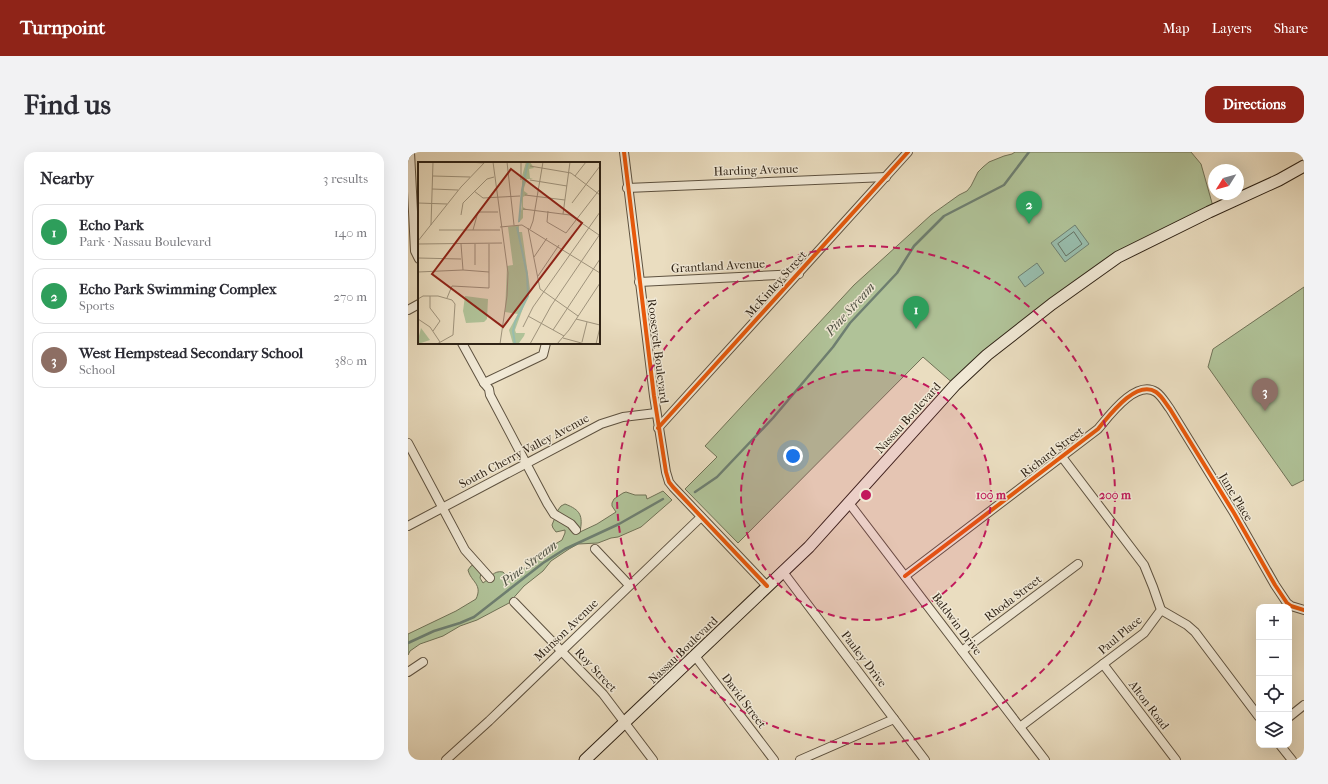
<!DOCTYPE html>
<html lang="en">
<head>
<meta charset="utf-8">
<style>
	body { margin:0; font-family:"IM FELL French Canon",serif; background:#f2f2f3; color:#2b2b33 }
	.controls { position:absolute; right:12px; bottom:12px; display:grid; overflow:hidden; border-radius:8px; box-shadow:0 4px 16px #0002 }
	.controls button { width:36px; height:36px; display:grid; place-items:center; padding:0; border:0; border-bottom:1px solid #e1e1e2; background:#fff; color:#2b2b33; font:20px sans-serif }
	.compass { position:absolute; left:800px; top:12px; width:36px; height:36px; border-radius:50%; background:#fff; box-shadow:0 4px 16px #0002; rotate:233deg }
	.you { position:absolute; left:385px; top:304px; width:14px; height:14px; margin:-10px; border:3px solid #fff; border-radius:50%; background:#1a73e8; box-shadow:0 0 0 6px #1a73e833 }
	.badge { display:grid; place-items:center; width:26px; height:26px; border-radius:50%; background:#8f2418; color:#fff; font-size:13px; font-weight:700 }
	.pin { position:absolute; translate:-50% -33px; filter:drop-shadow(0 1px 2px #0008) }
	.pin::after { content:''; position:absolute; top:21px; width:14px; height:12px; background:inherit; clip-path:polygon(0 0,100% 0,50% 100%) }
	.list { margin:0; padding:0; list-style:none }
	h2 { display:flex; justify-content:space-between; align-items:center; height:52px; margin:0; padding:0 16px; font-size:17px }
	h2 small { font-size:13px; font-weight:400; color:#7c7c81 }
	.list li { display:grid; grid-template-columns:26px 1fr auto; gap:12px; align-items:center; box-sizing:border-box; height:56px; margin:0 8px 8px; padding:0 8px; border:1px solid #e1e1e2; border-radius:12px }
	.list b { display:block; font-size:15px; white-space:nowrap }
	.list p { margin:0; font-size:13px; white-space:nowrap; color:#7c7c81 }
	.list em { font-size:13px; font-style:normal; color:#7c7c81 }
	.icon { flex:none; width:22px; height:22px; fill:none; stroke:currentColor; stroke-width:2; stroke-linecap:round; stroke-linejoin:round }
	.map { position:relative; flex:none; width:896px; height:608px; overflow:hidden; border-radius:12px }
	header { display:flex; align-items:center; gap:24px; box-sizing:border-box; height:56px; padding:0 20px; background:#8f2418; color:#fff }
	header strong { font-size:19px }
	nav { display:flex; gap:22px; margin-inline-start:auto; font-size:14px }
	.intro { display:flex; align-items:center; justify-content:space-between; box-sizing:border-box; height:96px; padding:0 24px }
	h1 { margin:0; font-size:28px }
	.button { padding:10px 18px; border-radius:12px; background:#8f2418; color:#fff; font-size:14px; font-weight:700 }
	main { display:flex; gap:24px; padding:0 24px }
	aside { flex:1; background:#fff; border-radius:12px; box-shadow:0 4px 16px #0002 }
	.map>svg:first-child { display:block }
	.green { fill:#b0c298; stroke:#707257 }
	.water { fill:#98bdad; stroke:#6e7f71 }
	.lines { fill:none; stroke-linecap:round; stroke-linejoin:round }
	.shore { stroke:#647062; stroke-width:1 }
	.stream { stroke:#6e7f71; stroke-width:2.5 }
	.street-casing { stroke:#5e5240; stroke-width:10 }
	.secondary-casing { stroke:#2f2316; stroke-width:13 }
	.street { stroke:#f1e9d6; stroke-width:8 }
	.secondary { stroke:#f1e9d6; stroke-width:11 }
	.cycleway-casing { stroke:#f1e9d6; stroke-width:6 }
	.cycleway { stroke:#e8590c; stroke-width:4 }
	.ring { fill:none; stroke:#c2185b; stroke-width:2; stroke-dasharray:7 5 }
	.labels { text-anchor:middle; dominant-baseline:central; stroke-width:3; stroke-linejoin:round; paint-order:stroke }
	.street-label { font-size:12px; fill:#2f2316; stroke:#f1e9d6 }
	.water-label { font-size:13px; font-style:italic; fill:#4e5143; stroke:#f1e9d6 }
	.inset-river { fill:none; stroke:#98bdad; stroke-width:2 }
	.inset-road { fill:none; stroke:#9f937c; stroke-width:1 }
	.view { fill:#8f2418; fill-opacity:0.15; stroke:#8f2418; stroke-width:2 }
	.inset-edge { fill:none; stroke:#2f2316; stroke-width:2 }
	.centre { fill:#c2185b; stroke:#f1e9d6; stroke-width:2 }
	.ring-label { font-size:12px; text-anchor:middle; font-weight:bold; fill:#c2185b; stroke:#f1e9d6; stroke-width:3; stroke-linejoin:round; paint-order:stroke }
</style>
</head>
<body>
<header>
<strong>Turnpoint</strong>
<nav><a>Map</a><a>Layers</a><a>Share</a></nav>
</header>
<div class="intro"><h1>Find us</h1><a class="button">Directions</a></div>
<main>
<aside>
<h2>Nearby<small>3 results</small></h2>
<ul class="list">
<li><span class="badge" style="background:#2e9e5b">1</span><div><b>Echo Park</b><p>Park · Nassau Boulevard</p></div><em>140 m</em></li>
<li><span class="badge" style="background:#2e9e5b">2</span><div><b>Echo Park Swimming Complex</b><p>Sports</p></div><em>270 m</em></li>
<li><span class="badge" style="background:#8d6e63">3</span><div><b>West Hempstead Secondary School</b><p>School</p></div><em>380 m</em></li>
</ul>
</aside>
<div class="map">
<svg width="896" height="608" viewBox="0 0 896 608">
	<rect width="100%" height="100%" fill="#eaddc0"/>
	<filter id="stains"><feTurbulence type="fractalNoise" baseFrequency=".005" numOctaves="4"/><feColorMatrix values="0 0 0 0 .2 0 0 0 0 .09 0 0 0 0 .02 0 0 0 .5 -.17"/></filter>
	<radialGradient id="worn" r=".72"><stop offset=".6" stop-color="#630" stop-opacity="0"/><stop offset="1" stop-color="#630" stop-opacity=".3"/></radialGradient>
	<!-- green -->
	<g class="green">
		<path d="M607,0H783L793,12L806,58L722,99L547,233L515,205L330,391L277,337L309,305L297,294L446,133L523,63L551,43L559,39L563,34L570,20L575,15L581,10L596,4L604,2Z"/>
		<path d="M896,135V328L884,334L800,215L805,197Z"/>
		<path d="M255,339L264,348L233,375L210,385L203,386L190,391L170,392L161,397L143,409L135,419L116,434L101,451L69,468L52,474L35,484L12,492L2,499L0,503V482L48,459L68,447C75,432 63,430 60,418L63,414L65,413L73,421L72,426L75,431C83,426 85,418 95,420C98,423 99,425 99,429L123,411L134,400L154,388L157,381V378L148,380L145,376L144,373L150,358L153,354L157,352C173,358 175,364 172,380L189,372L208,360L204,354V351L206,347L215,341L218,340L227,343H238L239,347Z"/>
	</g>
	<!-- water -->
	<g class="water">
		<path d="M667,73L681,92L657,110L643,91Z"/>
		<path d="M629,111L636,121L617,135L610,125Z"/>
	</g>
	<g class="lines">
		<!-- shore -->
		<path class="shore" d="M666,80L674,92L658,104L650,92Z"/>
		<!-- stream -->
		<g class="stream">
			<path d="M287,340L309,325L365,266L425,195L442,171L489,121L506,94L536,64L596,33L621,0"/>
			<path d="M0,491L26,479L52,471L66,465L135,411L157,397L211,372L255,347"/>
		</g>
		<defs>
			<g id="street">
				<path d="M2,0L7,99L11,107"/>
				<path d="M216,0L246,244L258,320L261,330L265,335L359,434"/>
				<path d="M219,36L478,25"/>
				<path d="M231,130L391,122"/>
				<path d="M0,158L11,152"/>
				<path d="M54,191L76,231L81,237L82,243L139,351L146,362L163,372L168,378"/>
				<path d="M76,231L135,203L138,191"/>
				<path d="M250,276L500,0"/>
				<path d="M0,291L57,398L82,426"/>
				<path d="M441,351L637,608"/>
				<path d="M0,374L193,272L215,265L248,261"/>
				<path d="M187,397L221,433"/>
				<path d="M375,420L517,608"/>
				<path d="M497,424L690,277C701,264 728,227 748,240C754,244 758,252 762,257L826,361L867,433L879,451L883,454L896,458"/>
				<path d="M106,450L195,542L245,608"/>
				<path d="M753,458L779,473L787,480L851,565"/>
				<path d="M554,499L670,412"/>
				<path d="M287,504L366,608"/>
				<path d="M695,512L768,608"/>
				<path d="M0,520L15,510"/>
				<path d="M881,565L896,553"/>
				<path d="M612,575L736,481L753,458L745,435L736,413L654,305"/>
				<path d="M872,593L884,608"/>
				<path d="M38,608L81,569L293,365"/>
				<path d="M392,608L486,567"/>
			</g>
			<path id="secondary" d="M177,608L401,395L547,233L579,203L644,152L710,105L801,60L871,28L896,14"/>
		</defs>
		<!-- street casing -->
		<use href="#street" class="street-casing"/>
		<!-- secondary casing -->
		<use href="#secondary" class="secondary-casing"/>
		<!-- street -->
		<use href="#street" class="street"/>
		<!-- secondary -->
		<use href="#secondary" class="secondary"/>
		<defs>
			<g id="cycleway">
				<path d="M216,0L246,244L258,320L261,330L265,335L359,434"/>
				<path d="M250,276L500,0"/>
				<path d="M497,424L690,277C701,264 728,227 748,240C754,244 758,252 762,257L826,361L867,433L879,451L883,454L896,458"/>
			</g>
		</defs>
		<!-- cycleway casing -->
		<use href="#cycleway" class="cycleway-casing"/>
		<!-- cycleway -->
		<use href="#cycleway" class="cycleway"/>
	</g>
	<!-- distance rings -->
	<circle cx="458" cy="343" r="125" fill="#c2185b" fill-opacity=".12"/>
	<g class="ring">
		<circle cx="458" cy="343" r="125"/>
		<circle cx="458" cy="343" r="249"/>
	</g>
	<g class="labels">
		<!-- street labels -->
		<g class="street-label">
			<text transform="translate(348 18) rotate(-2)">Harding Avenue</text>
			<text transform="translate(310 114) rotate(-3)">Grantland Avenue</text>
			<text transform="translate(368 132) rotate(-48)">McKinley Street</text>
			<text transform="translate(250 199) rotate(83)">Roosevelt Boulevard</text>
			<text transform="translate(500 266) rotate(-48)">Nassau Boulevard</text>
			<text transform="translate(116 299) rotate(-28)">South Cherry Valley Avenue</text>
			<text transform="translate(644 300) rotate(-37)">Richard Street</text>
			<text transform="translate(828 345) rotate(59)">June Place</text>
			<text transform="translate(605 446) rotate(-37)">Rhoda Street</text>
			<text transform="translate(549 472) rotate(53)">Baldwin Drive</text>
			<text transform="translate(158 478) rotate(-44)">Munson Avenue</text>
			<text transform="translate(712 483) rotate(-40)">Paul Place</text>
			<text transform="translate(275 498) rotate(-44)">Nassau Boulevard</text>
			<text transform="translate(456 507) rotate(53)">Pauley Drive</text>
			<text transform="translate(188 518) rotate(47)">Roy Street</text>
			<text transform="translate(336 549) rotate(53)">David Street</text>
			<text transform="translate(741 553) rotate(53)">Alton Road</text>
		</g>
		<!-- water labels -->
		<g class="water-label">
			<text transform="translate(442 157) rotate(-48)">Pine Stream</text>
			<text transform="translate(121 411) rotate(-37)">Pine Stream</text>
		</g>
	</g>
	<!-- overview -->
	<g transform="translate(10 10)">
		<rect width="182" height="182" fill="#eaddc0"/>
		<path d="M108,0H112L116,6L111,7L112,16L115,17H109L106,26V29L110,32L105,35V45L109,48H105V56L100,61L104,45V14ZM101,63V70H104L112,127L97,168L98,171H107L106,174L101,181L95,182L91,168L100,152L87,150L89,104L95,103L90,65ZM47,134L70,137L69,157L66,160L48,161L45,149ZM3,166L12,178L0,182L1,174Z" fill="#b0c298"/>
		<path class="inset-river" d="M101,60L104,28L110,0M97,182L95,169L97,160L110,134L109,112L99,65"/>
		<path class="inset-road" d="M50,0L66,1M75,0L90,111L89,134L82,182M89,0L96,63M103,0V18M112,4L153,11L182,33M15,14L52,15M157,14L168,0M0,15V0M112,18L149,24M14,27L40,28M56,29L65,36L102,34M107,33L147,38M0,41L29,42M154,41L182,4M105,47L152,53L181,73M130,49L129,60L148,71L182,27M145,52L152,0M43,53L45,41L69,17L76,15M13,63L15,0M82,65L104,63L182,111M110,66L122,127L160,154M112,67L115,59L125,0M21,68H82M55,68L60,50H80M0,79L43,25L67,0M0,82L84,81M43,82L45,108L71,110M57,82V103M116,95L129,76M0,96L43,97M0,110L45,108M120,114L141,83M12,134V146L22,159L15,169M29,136L34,124L71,126V82M0,137L5,134H20L34,138L37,142L35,173L19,182M110,154L146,174M0,157L12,165L22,180M158,157L182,163M105,165L115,145L182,50M135,168L182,97M145,176L167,182M164,180L169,160M112,182L133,144L182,72M139,182L151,168L182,121M178,182L182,165"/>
		<path class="view" d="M93,7L164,61L85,165L14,112Z"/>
		<rect width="182" height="182" class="inset-edge"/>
	</g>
	<circle cx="458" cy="343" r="6" class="centre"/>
	<g class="ring-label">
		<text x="583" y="347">100 m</text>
		<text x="707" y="347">200 m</text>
	</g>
	<rect width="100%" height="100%" filter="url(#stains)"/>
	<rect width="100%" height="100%" fill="url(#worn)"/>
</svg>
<div class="controls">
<button>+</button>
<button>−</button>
<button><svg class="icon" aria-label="locate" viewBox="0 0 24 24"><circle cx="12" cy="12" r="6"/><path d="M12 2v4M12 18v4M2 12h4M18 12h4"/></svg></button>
<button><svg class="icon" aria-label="layers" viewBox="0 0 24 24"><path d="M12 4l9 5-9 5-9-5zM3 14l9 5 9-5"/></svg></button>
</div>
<svg class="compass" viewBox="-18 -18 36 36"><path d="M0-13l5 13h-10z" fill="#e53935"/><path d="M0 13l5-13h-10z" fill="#7c7c81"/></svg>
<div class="you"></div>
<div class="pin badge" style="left:508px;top:177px;background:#2e9e5b">1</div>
<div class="pin badge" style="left:621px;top:72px;background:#2e9e5b">2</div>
<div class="pin badge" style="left:857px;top:259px;background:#8d6e63">3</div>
</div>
</main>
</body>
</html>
